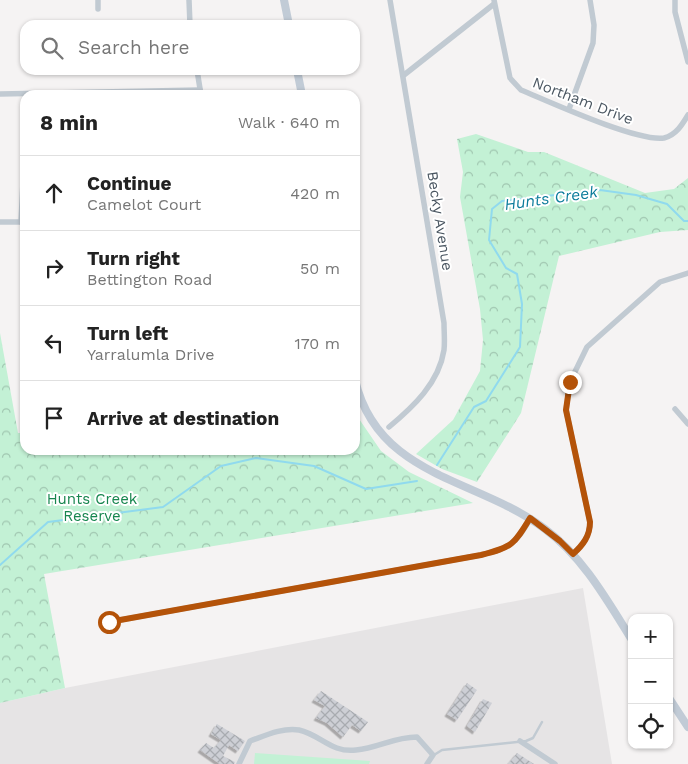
<!DOCTYPE html>
<html lang="en">
<head>
<meta charset="utf-8">
<style>
	body { margin:0; font-family:"Work Sans",sans-serif; background:#f6f6f6; color:#222 }
	.controls { position:absolute; right:15px; bottom:15px; display:grid; overflow:hidden; border-radius:10px; box-shadow:0 1px 4px #0004 }
	.controls button { width:45px; height:45px; display:grid; place-items:center; padding:0; border:0; border-bottom:1px solid #e0e0e0; background:#fff; color:#222; font:25px sans-serif }
	.stop { position:absolute; width:15px; height:15px; margin:-11px; border:4px solid #b45309; border-radius:50%; background:#fff }
	.stop.end { background:#b45309; border-color:#fff; box-shadow:0 1px 5px #0008 }
	.list { margin:0; padding:0; list-style:none }
	h2 { display:flex; justify-content:space-between; align-items:center; height:65px; margin:0; padding:0 20px; font-size:21px }
	h2 small { font-size:16px; font-weight:400; color:#767676 }
	.list li { display:grid; grid-template-columns:32px 1fr auto; gap:15px; align-items:center; box-sizing:border-box; height:75px; padding:0 20px; border-top:1px solid #e0e0e0 }
	.list b { display:block; font-size:19px; white-space:nowrap }
	.list p { margin:0; font-size:16px; white-space:nowrap; color:#767676 }
	.list em { font-size:16px; font-style:normal; color:#767676 }
	.icon { flex:none; width:28px; height:28px; fill:none; stroke:currentColor; stroke-width:2; stroke-linecap:round; stroke-linejoin:round }
	.map { position:relative; flex:none; width:688px; height:764px; overflow:hidden }
	.search { position:absolute; background:#fff; box-shadow:0 1px 4px #0004; left:20px; top:20px; width:340px; height:55px; display:flex; align-items:center; gap:12px; box-sizing:border-box; padding:0 18px; border-radius:15px; color:#767676; font-size:19px }
	.panel { position:absolute; background:#fff; box-shadow:0 1px 4px #0004; left:20px; top:90px; width:340px; height:365px; border-radius:15px }
	.map>svg:first-child { display:block }
	.education { fill:#e6e4e5 }
	.park { fill:url(#park-crowns) }
	.pitch { fill:#c3f1d5 }
	.lines { fill:none; stroke-linecap:round; stroke-linejoin:round }
	.stream { stroke:#90daee; stroke-width:2 }
	.building { fill:url(#building-cross-hatch); filter:url(#shadow) }
	.lane { stroke:#c1cad2; stroke-width:2.5 }
	.street { stroke:#c1cad2; stroke-width:5.5 }
	.secondary { stroke:#c1cbd6; stroke-width:8 }
	.route { stroke:#b45309; stroke-width:6 }
	.labels { text-anchor:middle; dominant-baseline:central; stroke-width:4; stroke-linejoin:round; paint-order:stroke }
	.street-label { font-size:15px; fill:#4a5661; stroke:#fff }
	.park-label { font-size:15px; fill:#17864f; stroke:#fff }
	.water-label { font-size:16px; font-style:italic; fill:#0c7c9b; stroke:#fff }
</style>
</head>
<body>
<div class="map">
<svg width="688" height="764" viewBox="0 0 688 764">
	<defs>
		<pattern id="park-crowns" width="20" height="18" patternUnits="userSpaceOnUse" patternTransform="scale(1.25)"><rect width="20" height="18" fill="#c3f1d5"/><path d="M2 6a3 3 0 1 1 6 0M12 15a3 3 0 1 1 6 0" fill="none" stroke="#a0c6b0"/></pattern>
		<pattern id="building-cross-hatch" width="8" height="8" patternUnits="userSpaceOnUse" patternTransform="scale(1.25)"><rect width="8" height="8" fill="#cdcfd5"/><path d="M0 0l8 8M0 8l8-8" fill="none" stroke="#a8abb0"/></pattern>
		<filter id="shadow"><feDropShadow dx="-2.5" dy="2.5" stdDeviation="0" flood-color="#0004"/></filter>
	</defs>
	<rect width="100%" height="100%" fill="#f5f3f3"/>
	<!-- education -->
	<path class="education" d="M583,588L612,764H0V703L65,688Z"/>
	<!-- park -->
	<g class="park">
		<path d="M476,134L528,152H544L645,193L674,189L688,178V230L660,232L559,256L521,413L477,482L442,469L416,454L453,420L480,371L483,340L480,309L460,197L463,172L457,139Z"/>
		<path d="M0,333L18,433H25V450H355V413L381,451L409,472L473,503L44,574L65,688L0,703Z"/>
	</g>
	<!-- pitch -->
	<path class="pitch" d="M255,753L370,761L369,764H254Z"/>
	<g class="lines">
		<!-- stream -->
		<g class="stream">
			<path d="M437,465L474,407L486,401L520,347L522,304L517,274L506,268L489,240L492,209L502,201L600,190L636,195L667,204L684,221H688"/>
			<path d="M0,565L48,522L163,507L221,466L256,458L314,466L366,489L417,481"/>
		</g>
	</g>
	<!-- building -->
	<g class="building">
		<path d="M467,683L477,690L457,720L447,714Z"/>
		<path d="M321,691L368,722L361,731L352,725L343,737L327,723L316,718L325,706L314,700Z"/>
		<path d="M483,699L492,703L475,732L467,726Z"/>
		<path d="M217,724L245,741L238,751L229,745L223,756L235,762L234,764H220L200,750L206,743L214,748L221,740L211,734Z"/>
		<path d="M517,753L534,764H508Z"/>
	</g>
	<g class="lines">
		<!-- lane -->
		<path class="lane" d="M434,755L442,750L526,741L533,738L542,722"/>
		<!-- street -->
		<g class="street">
			<path d="M98,0V9"/>
			<path d="M189,0L190,25"/>
			<path d="M494,0L510,78L521,90C550,102 637,142 664,138C676,135 682,125 688,115"/>
			<path d="M675,0V12L688,62"/>
			<path d="M197,70L201,95"/>
			<path d="M404,75L494,4"/>
			<path d="M0,94L200,90"/>
			<path d="M569,109L593,43L594,25L590,0"/>
			<path d="M0,222H23"/>
			<path d="M21,222L23,182"/>
			<path d="M675,409L688,424"/>
			<path d="M389,427C413,407 439,383 444,350C445,342 444,332 444,323L390,0"/>
			<path d="M573,554C583,545 590,536 590,522L566,410L570,382L587,347L660,282L688,273"/>
			<path d="M109,622L481,555C512,547 514,545 531,518"/>
			<path d="M520,741L555,764"/>
			<path d="M239,764L250,741C264,736 283,727 299,730C321,735 331,753 356,750C378,748 394,737 417,737L433,755L427,764"/>
		</g>
		<!-- secondary -->
		<g class="secondary">
			<path d="M284,0L289,25"/>
			<path d="M297,70L302,95"/>
			<path d="M355,380C378,478 478,478 545,529C583,557 607,600 632,640"/>
			<path d="M669,698L688,727"/>
		</g>
	</g>
	<g class="lines">
		<!-- route -->
		<path class="route" d="M109,622L481,555C512,547 514,545 530,518L560,541L573,554C583,545 590,536 590,522L566,410L570,382"/>
	</g>
	<g class="labels">
		<!-- street labels -->
		<g class="street-label">
			<text transform="translate(583 101) rotate(21)">Northam Drive</text>
			<text transform="translate(440 221) rotate(81)">Becky Avenue</text>
		</g>
		<!-- park labels -->
		<g class="park-label">
			<text x="92" y="499">Hunts Creek<tspan x="92" dy="17">Reserve</tspan></text>
		</g>
		<!-- water labels -->
		<g class="water-label">
			<text transform="translate(551 198) rotate(-8)">Hunts Creek</text>
		</g>
	</g>
</svg>
<div class="controls">
<button>+</button>
<button>−</button>
<button><svg class="icon" aria-label="locate" viewBox="0 0 24 24"><circle cx="12" cy="12" r="6"/><path d="M12 2v4M12 18v4M2 12h4M18 12h4"/></svg></button>
</div>
<div class="stop" style="left:109px;top:622px"></div>
<div class="stop end" style="left:570px;top:382px"></div>
<div class="search"><svg class="icon" aria-label="search" viewBox="0 0 24 24"><circle cx="10" cy="10" r="6"/><path d="M15 15l6 6"/></svg>Search here</div>
<section class="panel">
<h2>8 min<small>Walk · 640 m</small></h2>
<ul class="list">
<li><svg class="icon" aria-label="ahead" viewBox="0 0 24 24"><path d="M12 20V5M6 11l6-6 6 6"/></svg><div><b>Continue</b><p>Camelot Court</p></div><em>420 m</em></li>
<li><svg class="icon" aria-label="right" viewBox="0 0 24 24"><path d="M7 20v-9h11M14 6l5 5-5 5"/></svg><div><b>Turn right</b><p>Bettington Road</p></div><em>50 m</em></li>
<li><svg class="icon" aria-label="left" viewBox="0 0 24 24"><path d="M17 20v-9H6M10 6l-5 5 5 5"/></svg><div><b>Turn left</b><p>Yarralumla Drive</p></div><em>170 m</em></li>
<li><svg class="icon" aria-label="arrive" viewBox="0 0 24 24"><path d="M6 21V4h12l-3 4 3 4H6"/></svg><div><b>Arrive at destination</b></div></li>
</ul>
</section>
</div>
</body>
</html>
